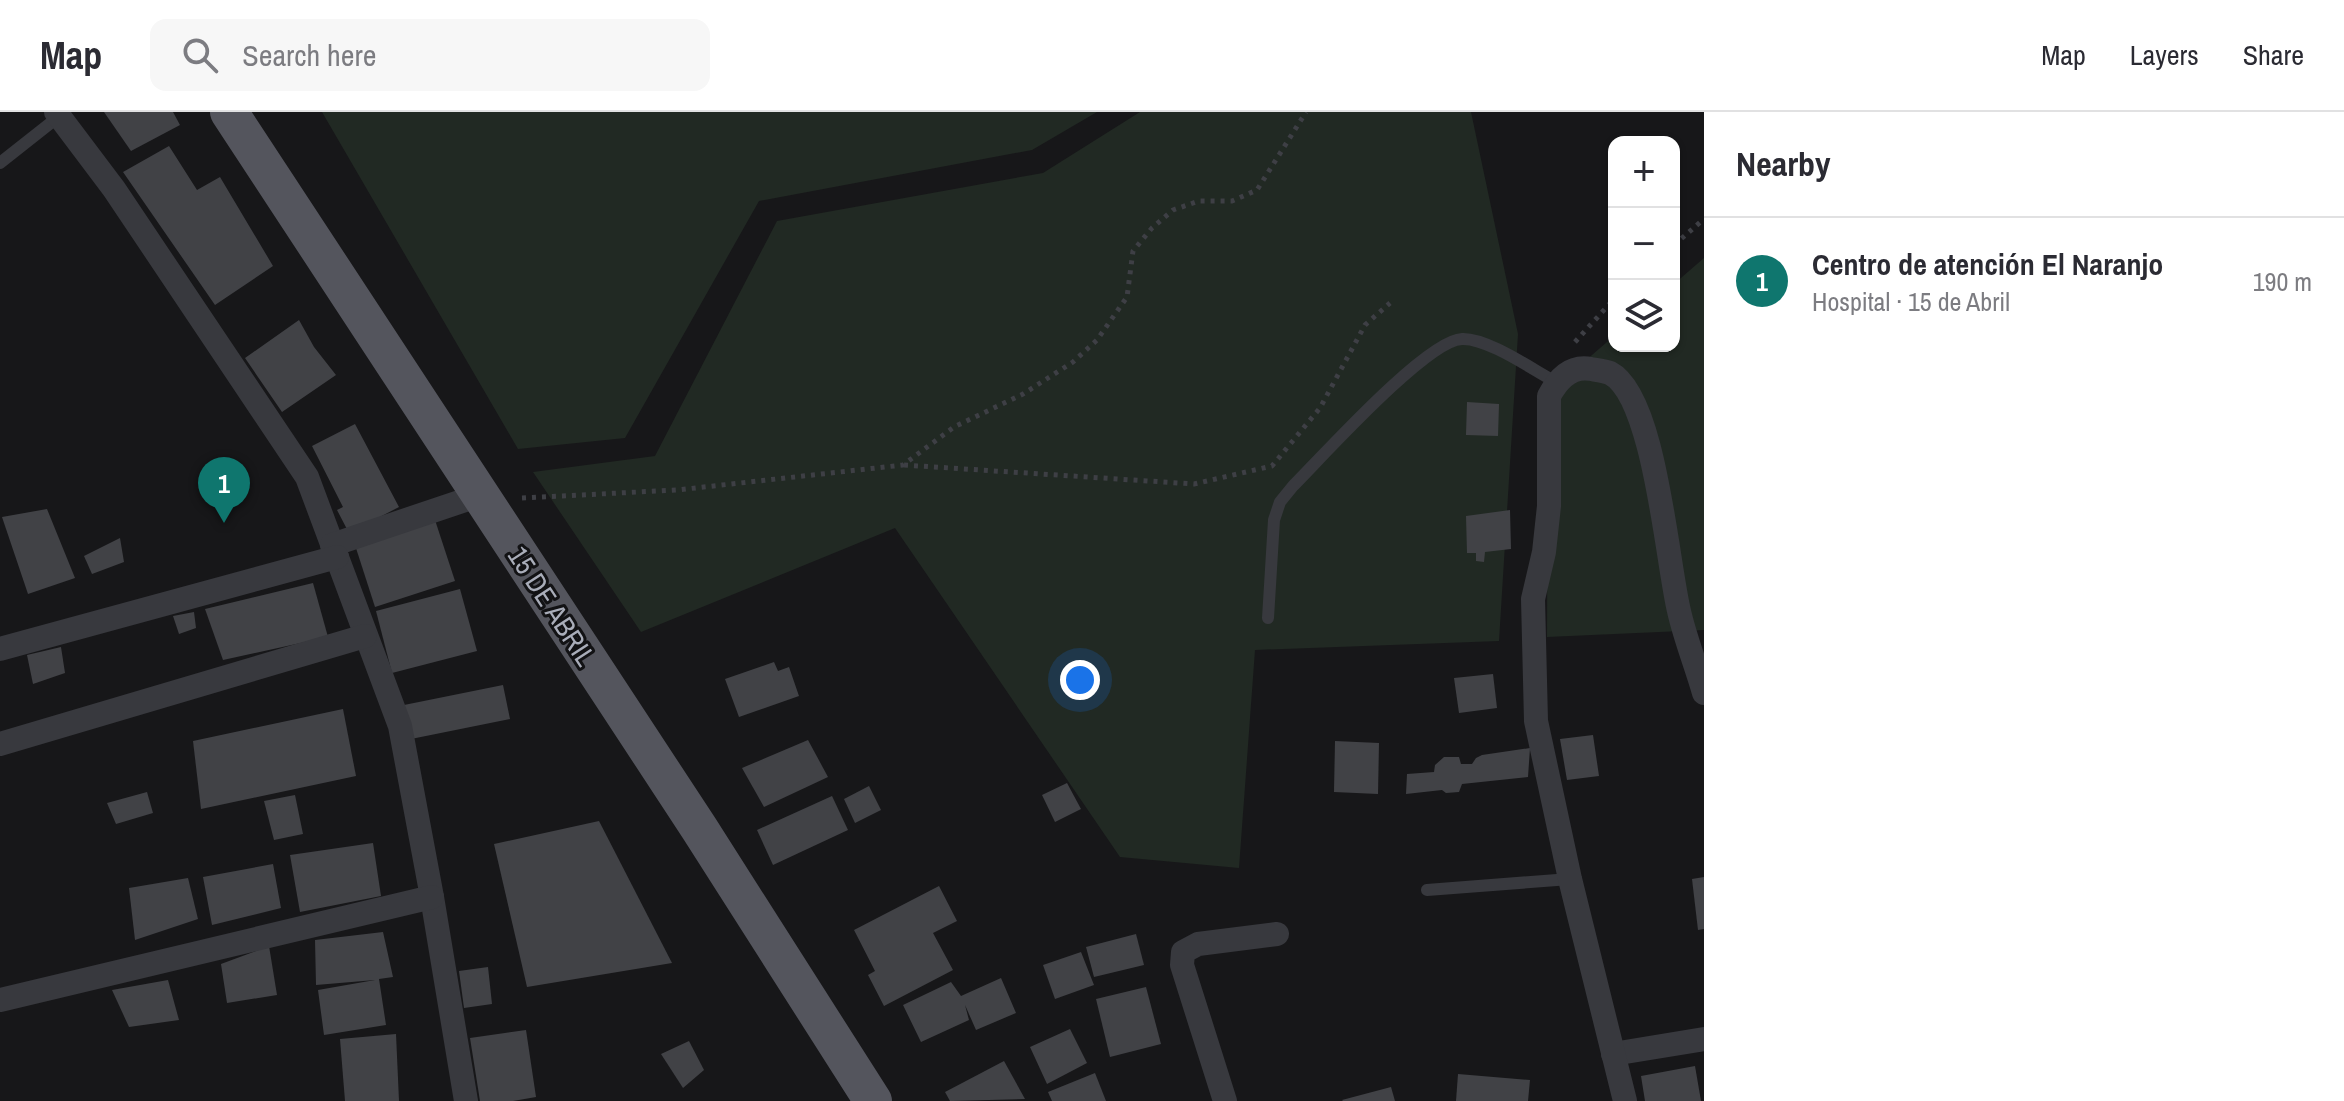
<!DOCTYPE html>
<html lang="en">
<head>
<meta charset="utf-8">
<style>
	body { margin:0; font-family:"Archivo Narrow",sans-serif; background:#f7f7f7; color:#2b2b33 }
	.controls { position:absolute; right:24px; top:24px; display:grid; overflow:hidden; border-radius:16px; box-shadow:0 2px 6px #0004 }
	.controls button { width:72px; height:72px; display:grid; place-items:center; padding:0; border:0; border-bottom:2px solid #e1e1e2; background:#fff; color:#2b2b33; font:40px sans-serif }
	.you { position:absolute; left:1080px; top:568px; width:28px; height:28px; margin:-20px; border:6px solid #fff; border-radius:50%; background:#1a73e8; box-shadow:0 0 0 12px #1a73e833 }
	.badge { display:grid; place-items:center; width:52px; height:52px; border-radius:50%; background:#0f766e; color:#fff; font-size:26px; font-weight:700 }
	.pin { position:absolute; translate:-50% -66px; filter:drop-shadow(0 2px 4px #0008) }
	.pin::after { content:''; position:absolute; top:42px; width:28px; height:24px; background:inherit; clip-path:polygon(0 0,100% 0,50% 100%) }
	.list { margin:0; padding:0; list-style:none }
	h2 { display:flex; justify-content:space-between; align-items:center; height:104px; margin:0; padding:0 32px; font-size:34px }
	h2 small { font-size:26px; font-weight:400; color:#7c7c81 }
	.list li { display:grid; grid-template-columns:52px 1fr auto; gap:24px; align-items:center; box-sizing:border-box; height:128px; padding:0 32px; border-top:2px solid #e1e1e2 }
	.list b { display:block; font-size:30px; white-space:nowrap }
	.list p { margin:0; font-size:26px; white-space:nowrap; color:#7c7c81 }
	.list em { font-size:26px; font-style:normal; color:#7c7c81 }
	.icon { flex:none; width:44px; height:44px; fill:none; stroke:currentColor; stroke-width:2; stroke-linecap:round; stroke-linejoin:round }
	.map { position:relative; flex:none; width:1704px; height:989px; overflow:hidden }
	header { display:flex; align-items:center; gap:48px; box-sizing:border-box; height:112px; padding:0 40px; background:#fff; border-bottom:2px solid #e1e1e2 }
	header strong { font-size:38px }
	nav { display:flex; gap:44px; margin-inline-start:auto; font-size:28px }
	.search { width:560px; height:72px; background:#f7f7f7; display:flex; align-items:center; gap:20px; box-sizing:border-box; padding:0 28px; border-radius:16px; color:#7c7c81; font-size:30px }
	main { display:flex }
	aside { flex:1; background:#fff }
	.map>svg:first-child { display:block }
	.green { fill:#212923 }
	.building { fill:#414246 }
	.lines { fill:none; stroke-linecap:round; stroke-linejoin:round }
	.path { stroke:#3e3f45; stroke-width:5; stroke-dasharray:4 6; stroke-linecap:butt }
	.lane { stroke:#38393e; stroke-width:12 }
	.street { stroke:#38393e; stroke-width:24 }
	.primary { stroke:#54555d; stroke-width:38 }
	.labels { text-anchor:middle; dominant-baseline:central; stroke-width:6; stroke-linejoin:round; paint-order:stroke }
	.street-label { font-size:28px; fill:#a9adb9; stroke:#121214 }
</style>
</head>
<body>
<header>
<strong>Map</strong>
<div class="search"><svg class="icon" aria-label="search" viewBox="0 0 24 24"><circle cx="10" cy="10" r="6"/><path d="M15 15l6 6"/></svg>Search here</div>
<nav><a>Map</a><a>Layers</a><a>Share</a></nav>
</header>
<main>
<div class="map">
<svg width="1704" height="989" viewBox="0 0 1704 989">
	<rect width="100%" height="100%" fill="#171719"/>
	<!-- green -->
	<g class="green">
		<path d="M322,0H1097L1032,38L759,89L625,326L518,337Z"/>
		<path d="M1140,0H1471L1518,222L1499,529L1255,538L1239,756L1120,745L895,416L641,520L533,360L655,344L777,109L1043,61Z"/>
		<path d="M1704,146V518L1547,525L1548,281L1614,224V234H1674V172Z"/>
	</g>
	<!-- building -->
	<g class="building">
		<path d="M104,0H173L180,13L131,39Z"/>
		<path d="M169,34L197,78L220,65L273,154L215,193L123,60Z"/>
		<path d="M299,208L314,235L336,263L282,300L245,246Z"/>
		<path d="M1467,290L1499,292L1498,324L1466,323Z"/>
		<path d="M355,312L399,395L349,421L337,398L343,395L312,334Z"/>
		<path d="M47,397L75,466L28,482L2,405Z"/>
		<path d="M1510,398L1511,437L1485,440L1484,450L1476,449V441H1467L1466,404Z"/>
		<path d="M435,408L455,469L375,495L355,433Z"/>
		<path d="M120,426L124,450L92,462L84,444Z"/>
		<path d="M313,471L328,525L223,548L205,497Z"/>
		<path d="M460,477L477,539L392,561L376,499Z"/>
		<path d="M194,500L196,516L179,522L173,504Z"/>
		<path d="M61,535L65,561L33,572L27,543Z"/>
		<path d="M774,550L778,559L789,555L799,584L739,605L725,567Z"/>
		<path d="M1493,562L1497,596L1459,601L1454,566Z"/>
		<path d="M503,573L510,607L411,627L404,593Z"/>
		<path d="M343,597L356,664L201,697L193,629Z"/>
		<path d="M1593,623L1599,664L1567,668L1560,627Z"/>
		<path d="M808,628L828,665L764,695L742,656Z"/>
		<path d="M1335,629L1379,631L1378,682L1334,680Z"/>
		<path d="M1530,636L1528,665L1462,672L1459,680L1446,681L1442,678L1406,682L1407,662L1434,660L1435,653L1444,645H1459L1461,652H1472L1476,646L1482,643Z"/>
		<path d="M1067,671L1081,697L1055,710L1042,683Z"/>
		<path d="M869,674L881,698L855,711L844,687Z"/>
		<path d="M147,680L153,701L116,712L107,691Z"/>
		<path d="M295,683L303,722L274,728L264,689Z"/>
		<path d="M832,684L848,718L773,753L757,718Z"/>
		<path d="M599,709L672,851L527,875L494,732Z"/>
		<path d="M373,731L381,784L300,800L290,743Z"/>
		<path d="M273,752L281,796L212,813L203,765Z"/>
		<path d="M1704,765V817L1698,818L1692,767Z"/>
		<path d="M188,766L198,807L135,828L129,776Z"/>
		<path d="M939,774L957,809L933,821L953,858L884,894L868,863L875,859L854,818Z"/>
		<path d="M383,820L393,865L379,867L386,913L324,923L318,878L375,868L316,873L315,828Z"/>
		<path d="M1136,822L1144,853L1094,865L1086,835Z"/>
		<path d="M269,834L277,883L227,891L221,852Z"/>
		<path d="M1081,840L1094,873L1055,887L1043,853Z"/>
		<path d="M488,855L492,892L464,896L459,859Z"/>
		<path d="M1001,866L1016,901L976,918L965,893L969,908L921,930L903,893L951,870L961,884Z"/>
		<path d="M168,868L179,908L129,915L112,878Z"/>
		<path d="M1146,875L1161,932L1110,945L1096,887Z"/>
		<path d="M1070,917L1087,951L1047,972L1030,935Z"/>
		<path d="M526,918L536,985L513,989H480L470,926Z"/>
		<path d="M396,922L399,989H345L340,927Z"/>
		<path d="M689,929L704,958L683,976L661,942Z"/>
		<path d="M1004,949L1025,987L950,989L945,980Z"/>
		<path d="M1695,954L1701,989H1645L1641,964Z"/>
		<path d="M1095,961L1106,989H1052L1048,980Z"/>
		<path d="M1458,962L1530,968L1528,989H1456Z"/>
		<path d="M1391,975L1395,989H1343L1342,988Z"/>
	</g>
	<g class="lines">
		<!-- path -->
		<g class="path">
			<path d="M1674,133L1704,107"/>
			<path d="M1575,230L1614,187"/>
			<path d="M904,353L1194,372L1272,354L1320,296L1365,213L1390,191"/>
			<path d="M522,386L677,378L903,353L954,315L1023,282L1073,250L1097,228L1127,185L1133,139L1152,116L1173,98L1199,89H1232L1257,78L1306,0"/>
		</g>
		<!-- lane -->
		<g class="lane">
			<path d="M0,51L62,2"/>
			<path d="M1268,506L1274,408L1280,390L1293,374C1322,345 1427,228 1462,227C1488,226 1533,258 1556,270"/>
			<path d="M1427,778L1570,767"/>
		</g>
		<!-- street -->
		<g class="street">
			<path d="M56,0L114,77L307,365L400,614L432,785L466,989"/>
			<path d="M332,433L480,383"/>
			<path d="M0,537L337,445"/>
			<path d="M0,632L365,524"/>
			<path d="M0,888L432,785"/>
			<path d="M1613,942L1704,927"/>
			<path d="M1225,989L1182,853L1183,840L1198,832L1277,822"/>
			<path d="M1625,989L1570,767L1536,609L1533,487L1544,440L1549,394V284C1558,267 1571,253 1591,257C1597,258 1605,259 1610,261C1655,284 1667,450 1679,499C1685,526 1696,553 1704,581"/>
		</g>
		<!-- primary -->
		<path class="primary" d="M229,0L699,716L873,989"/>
	</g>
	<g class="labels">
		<!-- street labels -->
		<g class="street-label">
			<text transform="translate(552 494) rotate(57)">15 DE ABRIL</text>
		</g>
	</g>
</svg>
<div class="controls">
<button>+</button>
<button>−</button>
<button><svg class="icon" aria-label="layers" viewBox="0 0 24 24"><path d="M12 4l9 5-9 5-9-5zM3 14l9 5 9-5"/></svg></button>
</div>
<div class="you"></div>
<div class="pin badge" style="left:224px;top:411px">1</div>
</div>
<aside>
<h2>Nearby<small></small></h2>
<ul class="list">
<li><span class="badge">1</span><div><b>Centro de atención El Naranjo</b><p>Hospital · 15 de Abril</p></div><em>190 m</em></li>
</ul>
</aside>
</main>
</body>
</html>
